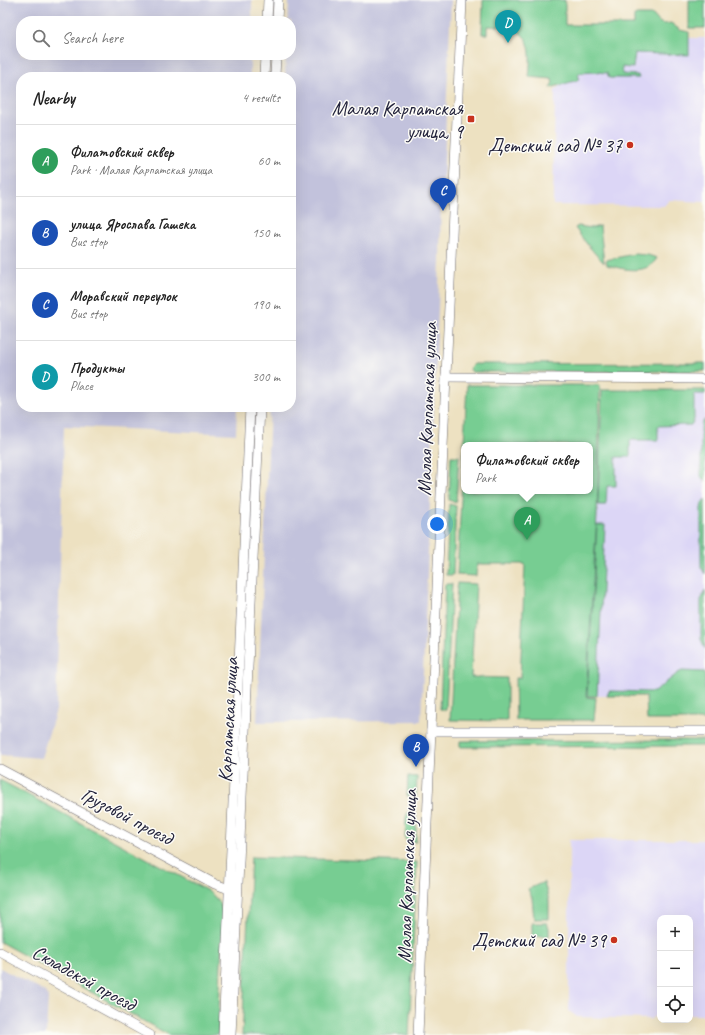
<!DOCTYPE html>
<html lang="en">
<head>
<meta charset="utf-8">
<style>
	body { margin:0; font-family:Caveat,sans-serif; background:#f2f2f2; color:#222 }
	.controls { position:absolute; right:12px; bottom:12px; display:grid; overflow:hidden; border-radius:8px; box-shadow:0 4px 16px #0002 }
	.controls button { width:36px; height:36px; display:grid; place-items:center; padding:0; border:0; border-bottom:1px solid #e0e0e0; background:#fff; color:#222; font:20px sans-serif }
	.you { position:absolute; left:437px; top:524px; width:14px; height:14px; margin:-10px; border:3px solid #fff; border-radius:50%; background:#1a73e8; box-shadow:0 0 0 6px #1a73e833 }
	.badge { display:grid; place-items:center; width:26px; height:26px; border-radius:50%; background:#c8321e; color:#fff; font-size:13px; font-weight:700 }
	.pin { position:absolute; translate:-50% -33px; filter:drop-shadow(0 1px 2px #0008) }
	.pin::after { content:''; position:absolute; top:21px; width:14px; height:12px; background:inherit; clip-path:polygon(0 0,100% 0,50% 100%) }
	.popup { position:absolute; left:461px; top:442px; width:132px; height:52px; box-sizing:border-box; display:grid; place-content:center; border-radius:8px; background:#fff; filter:drop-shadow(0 1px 3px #0005); font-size:13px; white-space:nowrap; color:#767676 }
	.popup b { font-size:15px; color:#222 }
	.popup::after { content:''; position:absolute; left:50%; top:100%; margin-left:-8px; border:8px solid transparent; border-top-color:#fff }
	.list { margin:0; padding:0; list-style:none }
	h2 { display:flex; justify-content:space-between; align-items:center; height:52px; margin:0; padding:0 16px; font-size:17px }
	h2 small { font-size:13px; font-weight:400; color:#767676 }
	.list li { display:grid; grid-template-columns:26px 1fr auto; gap:12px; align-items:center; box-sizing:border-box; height:72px; padding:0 16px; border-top:1px solid #e0e0e0 }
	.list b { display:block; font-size:15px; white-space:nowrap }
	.list p { margin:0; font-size:13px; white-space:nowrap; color:#767676 }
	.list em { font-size:13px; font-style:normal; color:#767676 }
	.icon { flex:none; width:22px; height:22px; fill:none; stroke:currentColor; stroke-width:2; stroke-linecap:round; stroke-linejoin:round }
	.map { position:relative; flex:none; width:705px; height:1035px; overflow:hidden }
	.search { position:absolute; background:#fff; box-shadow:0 4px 16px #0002; left:16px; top:16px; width:280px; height:44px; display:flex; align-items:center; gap:10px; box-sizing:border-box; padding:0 14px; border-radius:16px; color:#767676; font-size:15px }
	.panel { position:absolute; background:#fff; box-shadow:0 4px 16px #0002; left:16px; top:72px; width:280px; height:340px; border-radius:16px }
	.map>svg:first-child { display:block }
	.built { fill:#dcd6f6 }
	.industrial { fill:#c2c2dc }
	.green { fill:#77cd92; stroke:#4c7866; fill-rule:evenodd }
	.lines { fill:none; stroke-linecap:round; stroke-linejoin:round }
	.minor-casing { stroke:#69656a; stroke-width:10 }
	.minor { stroke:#fff; stroke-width:9 }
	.poi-dot { fill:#c8321e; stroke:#fdfcf7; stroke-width:1.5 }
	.labels { text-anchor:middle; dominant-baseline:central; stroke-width:3; stroke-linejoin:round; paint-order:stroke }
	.poi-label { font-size:20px; fill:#22223b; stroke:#fdfcf7; text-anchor:end }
	.street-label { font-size:20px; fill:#22223b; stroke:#fdfcf7 }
</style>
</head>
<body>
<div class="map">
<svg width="705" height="1035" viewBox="0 0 705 1035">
	<rect width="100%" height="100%" fill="#fdfcf7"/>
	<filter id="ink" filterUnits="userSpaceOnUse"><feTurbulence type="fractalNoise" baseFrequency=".025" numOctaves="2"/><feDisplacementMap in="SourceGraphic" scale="8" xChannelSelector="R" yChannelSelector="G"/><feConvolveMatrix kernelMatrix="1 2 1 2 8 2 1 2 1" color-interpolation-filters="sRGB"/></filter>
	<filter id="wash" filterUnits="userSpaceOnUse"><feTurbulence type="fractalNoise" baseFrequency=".012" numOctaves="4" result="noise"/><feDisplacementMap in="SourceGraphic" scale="16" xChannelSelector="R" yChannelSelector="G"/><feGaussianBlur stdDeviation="0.9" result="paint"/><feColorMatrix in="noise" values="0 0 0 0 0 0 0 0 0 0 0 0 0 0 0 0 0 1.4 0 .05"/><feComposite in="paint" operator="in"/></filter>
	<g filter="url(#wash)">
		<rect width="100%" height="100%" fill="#ede1c1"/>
		<!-- built -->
		<g class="built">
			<path d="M616,38H705V202L669,200L664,206L553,205L555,90Z"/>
			<path d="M602,390H705V720H647L646,696H587L597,525Z"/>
			<path d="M569,840H705V1015H690V918H660V1015L653,1017L651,1019L577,1017L569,1011Z"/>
		</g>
		<!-- industrial -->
		<g class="industrial">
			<path d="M0,0H252V21H21V55H250V77H21V407H237L236,434L64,426L56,710L41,758L0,755Z"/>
			<path d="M289,0H451L443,186H441L440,260L421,721L257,722L270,407H291V77H285L286,55H291V21H288Z"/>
			<path d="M0,968L45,992L48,997L46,1035H0Z"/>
		</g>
		<!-- green -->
		<g class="green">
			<path d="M483,0H565V25H634V15H653L659,22L663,24L671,23L680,30L689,32V55L635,53L633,68L622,67V74L638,75L639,78H609L607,73L596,72L579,73L578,80L550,88L553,82L552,81V79L529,77C530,66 532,49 526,39C523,35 518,31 515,27L487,26V34H482Z"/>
			<rect x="689" y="0" width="16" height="28"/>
			<path d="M578,226L592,228L600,226L604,263C593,252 584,241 575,228Z"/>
			<path d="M634,254L648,255L657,258C647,276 623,269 607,265L606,260Z"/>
			<path d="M705,363V371L472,372L469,368L473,364Z"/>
			<path d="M467,385H600L597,515L586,697L596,698L594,720H516L515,678H520L525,564H477L476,576L457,575ZM464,445H590V491H464Z"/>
			<path d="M602,390H705V394H694V420L691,425L658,426V440H630V457H616V486H607L606,505H598Z"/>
			<path d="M705,419V482L701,476V427L702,423Z"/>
			<path d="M451,456H459L456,503L449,500Z"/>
			<path d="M705,499V574L701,567V509L702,503Z"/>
			<path d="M449,504L456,506L453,575H446Z"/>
			<path d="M597,525H605L597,696H587Z"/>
			<path d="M457,583L476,584L471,677L507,678V721L450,720Z"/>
			<path d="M445,584H452L446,710L440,709Z"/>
			<path d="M705,590V649L701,639V601L702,596Z"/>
			<path d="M682,671L705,672V720H647L646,696H607L609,691L654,692L678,673Z"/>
			<path d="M705,740V746L460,747V741Z"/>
			<path d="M408,776L417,777L416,798L407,796Z"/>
			<path d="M0,780L206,890C216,897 221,902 223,915L218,1035H169L0,942Z"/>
			<path d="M408,812H416V842L408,841L405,839L406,817Z"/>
			<path d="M251,857L417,862L409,1035H242Z"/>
			<path d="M544,882L549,901V919H534L532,898L528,889Z"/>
			<path d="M532,923H547L549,928V936H532Z"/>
		</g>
	</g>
	<g filter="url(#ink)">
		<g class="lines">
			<defs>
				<g id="minor">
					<path d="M267,21L268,0"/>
					<path d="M277,21L278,0"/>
					<path d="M264,77L265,55"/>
					<path d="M275,77L276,55"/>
					<path d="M446,377L705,379"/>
					<path d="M431,731H705"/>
					<path d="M0,769L215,884L229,889H233"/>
					<path d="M0,952L150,1035"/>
					<path d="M223,1035L250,407"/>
					<path d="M231,1035L260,407"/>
					<path d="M418,1035L462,0"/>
				</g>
			</defs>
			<!-- minor casing -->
			<use href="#minor" class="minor-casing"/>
			<!-- minor -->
			<use href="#minor" class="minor"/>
		</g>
	</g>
	<!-- markers -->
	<g class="poi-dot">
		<rect x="467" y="115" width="8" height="8" rx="2"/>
		<circle cx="630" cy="145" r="4"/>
		<circle cx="614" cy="940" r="4"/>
	</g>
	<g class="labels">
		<!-- poi labels -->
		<g class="poi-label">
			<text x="463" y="108">Малая Карпатская<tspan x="463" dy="23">улица, 9</tspan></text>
			<text x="622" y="145">Детский сад № 37</text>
			<text x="606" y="940">Детский сад № 39</text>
		</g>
		<!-- street labels -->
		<g class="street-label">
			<text transform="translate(427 409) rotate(-88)">Малая Карпатская улица</text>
			<text transform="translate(228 720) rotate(-87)">Карпатская улица</text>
			<text transform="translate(127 816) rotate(28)">Грузовой проезд</text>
			<text transform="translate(407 876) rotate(-88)">Малая Карпатская улица</text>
			<text transform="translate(84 978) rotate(29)">Складской проезд</text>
		</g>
	</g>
</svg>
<div class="controls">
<button>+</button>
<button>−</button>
<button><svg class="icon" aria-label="locate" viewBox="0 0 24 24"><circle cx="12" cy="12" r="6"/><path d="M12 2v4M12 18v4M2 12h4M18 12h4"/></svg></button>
</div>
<div class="you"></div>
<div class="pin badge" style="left:527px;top:540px;background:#2e9e5b">A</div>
<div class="popup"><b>Филатовский сквер</b>Park</div>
<div class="pin badge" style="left:416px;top:767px;background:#1a4fb4">B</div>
<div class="pin badge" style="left:443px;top:211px;background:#1a4fb4">C</div>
<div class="pin badge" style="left:508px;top:43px;background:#0f9aa8">D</div>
<div class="search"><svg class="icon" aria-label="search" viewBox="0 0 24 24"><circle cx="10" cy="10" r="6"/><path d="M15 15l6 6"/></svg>Search here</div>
<section class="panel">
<h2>Nearby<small>4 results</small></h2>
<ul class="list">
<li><span class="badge" style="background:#2e9e5b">A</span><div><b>Филатовский сквер</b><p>Park · Малая Карпатская улица</p></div><em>60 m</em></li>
<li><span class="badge" style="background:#1a4fb4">B</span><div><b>улица Ярослава Гашека</b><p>Bus stop</p></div><em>150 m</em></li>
<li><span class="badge" style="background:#1a4fb4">C</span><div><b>Моравский переулок</b><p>Bus stop</p></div><em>190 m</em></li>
<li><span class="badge" style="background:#0f9aa8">D</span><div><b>Продукты</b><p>Place</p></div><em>300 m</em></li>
</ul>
</section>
</div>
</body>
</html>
